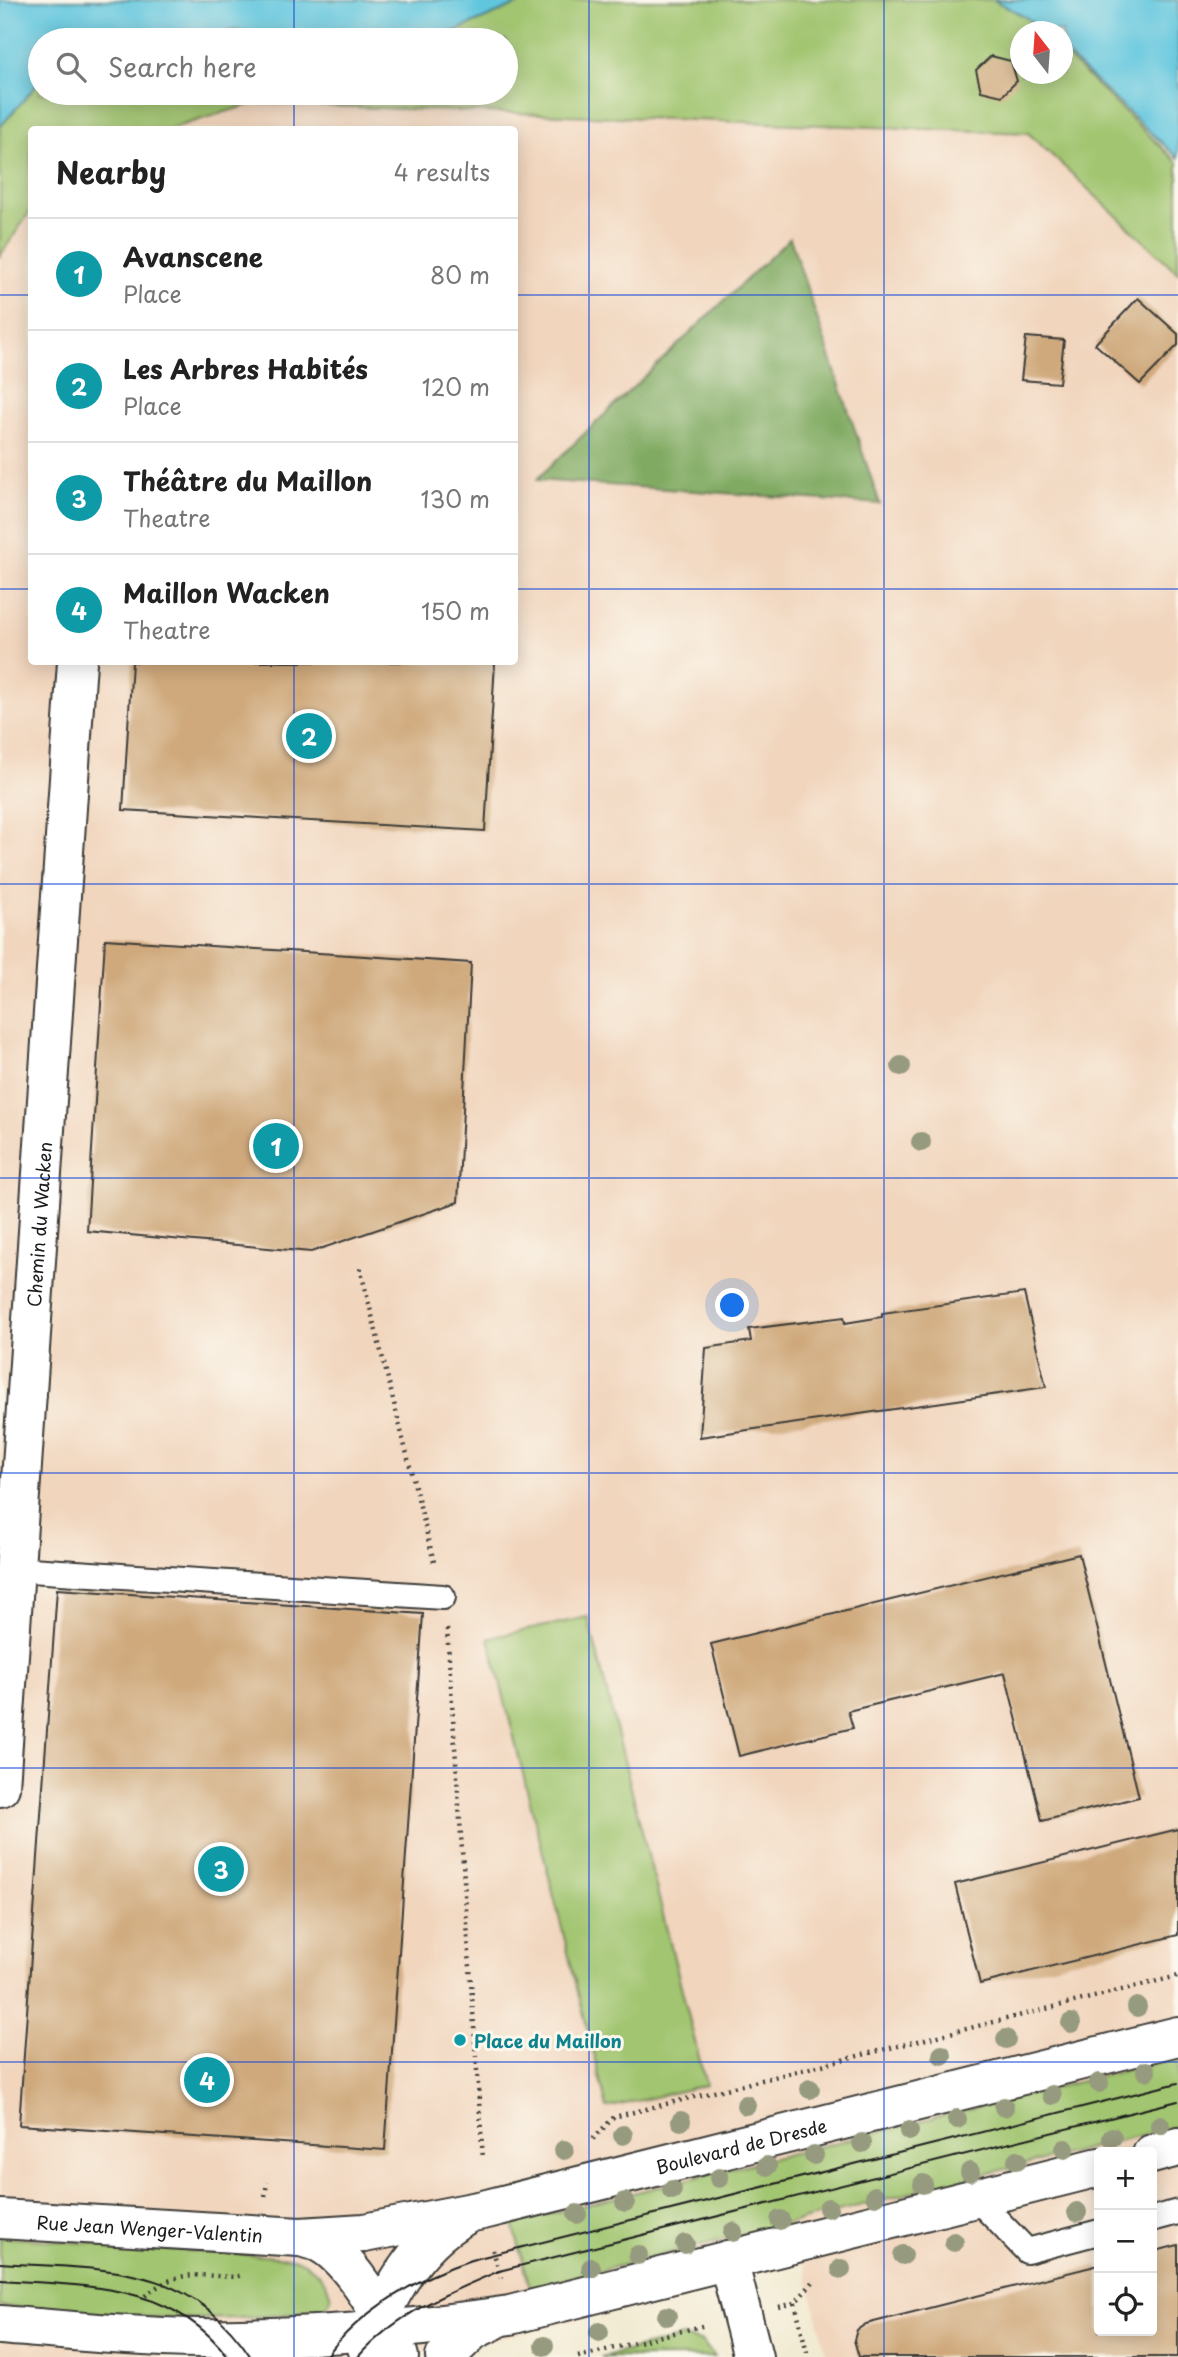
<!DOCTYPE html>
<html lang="en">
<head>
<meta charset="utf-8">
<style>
	body { margin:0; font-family:"Playpen Sans",sans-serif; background:#f6f6f6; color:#222 }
	.controls { position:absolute; right:21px; bottom:21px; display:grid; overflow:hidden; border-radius:7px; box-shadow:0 4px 18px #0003 }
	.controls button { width:63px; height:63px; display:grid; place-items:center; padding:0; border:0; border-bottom:2px solid #e0e0e0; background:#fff; color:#222; font:35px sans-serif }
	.compass { position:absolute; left:1010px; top:21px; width:63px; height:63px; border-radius:50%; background:#fff; box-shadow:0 4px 18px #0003; rotate:343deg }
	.you { position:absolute; left:733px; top:1306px; width:24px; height:24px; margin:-18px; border:5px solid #fff; border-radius:50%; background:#1a73e8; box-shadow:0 0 0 10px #1a73e833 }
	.badge { display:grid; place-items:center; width:46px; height:46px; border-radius:50%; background:#d1495b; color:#fff; font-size:23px; font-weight:700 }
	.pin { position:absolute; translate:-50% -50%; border:4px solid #fff; box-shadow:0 2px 7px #0006 }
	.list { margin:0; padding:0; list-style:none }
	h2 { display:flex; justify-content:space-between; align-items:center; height:91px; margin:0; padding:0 28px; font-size:30px }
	h2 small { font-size:23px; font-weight:400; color:#767676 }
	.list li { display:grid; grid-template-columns:46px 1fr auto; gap:21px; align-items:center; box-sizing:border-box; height:112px; padding:0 28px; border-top:2px solid #e0e0e0 }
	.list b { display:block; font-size:26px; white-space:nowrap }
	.list p { margin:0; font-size:23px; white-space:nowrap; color:#767676 }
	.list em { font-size:23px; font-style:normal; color:#767676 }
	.icon { flex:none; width:38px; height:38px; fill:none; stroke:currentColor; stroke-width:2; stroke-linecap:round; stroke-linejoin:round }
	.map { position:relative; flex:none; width:1178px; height:2357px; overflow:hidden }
	.search { position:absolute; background:#fff; box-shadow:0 4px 18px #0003; left:28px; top:28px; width:490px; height:77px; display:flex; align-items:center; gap:18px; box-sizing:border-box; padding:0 24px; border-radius:38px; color:#767676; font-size:26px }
	.panel { position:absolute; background:#fff; box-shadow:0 4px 18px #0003; left:28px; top:126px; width:490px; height:539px; border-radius:7px }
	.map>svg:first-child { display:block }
	.built { fill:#f1d5bd; fill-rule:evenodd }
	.green { fill:#a1c56f; stroke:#5e7046; stroke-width:2 }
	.forest { fill:#80aa62; stroke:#4e633f; stroke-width:2 }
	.water { fill:#60c6de; stroke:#3e717d; stroke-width:2 }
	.building { fill:#cfa97b }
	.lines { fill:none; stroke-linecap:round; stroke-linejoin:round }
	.lane-casing { stroke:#3c3b37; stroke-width:28 }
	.street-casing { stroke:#3c3b37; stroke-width:42 }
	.secondary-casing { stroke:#3c3b37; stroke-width:42 }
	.path { stroke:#3c3b37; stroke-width:4.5; stroke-dasharray:2 5; stroke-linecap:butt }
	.lane { stroke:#fff; stroke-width:24 }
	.street { stroke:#fff; stroke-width:38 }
	.secondary { stroke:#fff; stroke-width:38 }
	.tram { stroke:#1c1c1c; stroke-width:2 }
	.tree { fill:#969a7e }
	.grid { fill:none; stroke:#1d4ed8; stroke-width:2; stroke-opacity:0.55 }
	.culture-dot { fill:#0f9aa8; stroke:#fbf7ec; stroke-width:2.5 }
	.labels { text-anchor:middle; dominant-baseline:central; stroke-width:6; stroke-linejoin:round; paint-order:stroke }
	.street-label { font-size:18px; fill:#1c1c1c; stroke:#fbf7ec }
	.culture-label { font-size:18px; font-weight:bold; fill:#0d838f; stroke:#fbf7ec; text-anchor:start }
</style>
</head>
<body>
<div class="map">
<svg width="1178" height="2357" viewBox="0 0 1178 2357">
	<rect width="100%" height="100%" fill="#fbf7ec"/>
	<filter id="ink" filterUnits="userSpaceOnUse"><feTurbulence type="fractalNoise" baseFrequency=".0143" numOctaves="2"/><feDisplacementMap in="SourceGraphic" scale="14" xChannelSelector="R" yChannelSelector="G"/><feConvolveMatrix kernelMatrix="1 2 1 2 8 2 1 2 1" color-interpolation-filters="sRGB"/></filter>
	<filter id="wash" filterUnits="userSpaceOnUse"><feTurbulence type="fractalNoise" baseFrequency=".00686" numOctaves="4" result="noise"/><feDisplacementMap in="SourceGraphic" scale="28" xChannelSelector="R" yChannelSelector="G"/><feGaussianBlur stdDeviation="1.57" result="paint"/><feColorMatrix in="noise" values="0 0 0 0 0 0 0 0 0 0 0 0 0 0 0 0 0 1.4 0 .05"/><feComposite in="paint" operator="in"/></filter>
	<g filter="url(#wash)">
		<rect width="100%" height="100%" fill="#f2ebd3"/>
		<!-- built -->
		<path class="built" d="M255,103L1028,133L1178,273V2357H827L804,2263L501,2338L388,2357H0V256L31,210L32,662H514V130L169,129ZM1099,2152H1152V2331H1099Z"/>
		<!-- green -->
		<g class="green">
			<path d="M528,0H994L1027,18L1041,31L1020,32V74H1062L1063,53L1178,163V273L1028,133L255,103L169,129L32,130L31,210L0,256V127L40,81V93H506V40H412L455,31Z"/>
			<path d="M235,30L318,40H171Z"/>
			<path d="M588,1617L706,2085L607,2108L489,1638Z"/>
			<path d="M1178,2057V2126L530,2288L513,2223Z"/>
			<path d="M0,2237L292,2258C311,2263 327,2278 331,2298L326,2308L316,2310C211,2328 105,2314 0,2306Z"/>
			<path d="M683,2337L703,2342L714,2357H601Z"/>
		</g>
		<!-- forest -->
		<path class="forest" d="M790,238L880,504L537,480V479Z"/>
		<!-- water -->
		<g class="water">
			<path d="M0,0H528L455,31L412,40H315L235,30L171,40H40V81L0,127Z"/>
			<path d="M994,0H1178V158L1063,51L1062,32L1042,31L1027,18Z"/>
		</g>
		<g id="blocks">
			<!-- building -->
			<g class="building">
				<path d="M991,56L1011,61L1017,81L1002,96L981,91L976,70Z"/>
				<path d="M1138,298L1178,334V345L1140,384L1095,344Z"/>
				<path d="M1026,337L1064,340L1059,383L1021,380Z"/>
				<path d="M132,662H495L485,831L123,810Z"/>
				<path d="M105,939L471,963L458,1202L311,1252L87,1231Z"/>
				<path d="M1024,1293L1046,1387L700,1437L706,1348L751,1341L749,1329L844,1317L845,1323L882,1317V1313Z"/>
				<path d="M1079,1554L1139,1797L1042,1821L1005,1673L848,1711L853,1728L739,1756L711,1644Z"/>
				<path d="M57,1589L423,1614L385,2150L19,2125Z"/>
				<path d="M1178,1829V1935L980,1984L955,1884Z"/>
				<path d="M1178,2245V2357H859L854,2340L857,2330L866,2324L1099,2265V2331H1152V2252Z"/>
			</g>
		</g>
	</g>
	<g filter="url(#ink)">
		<use href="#blocks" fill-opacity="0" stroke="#3c3b37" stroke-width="2"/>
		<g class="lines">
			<defs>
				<g id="lane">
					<path d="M15,1569L443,1597"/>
					<path d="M976,2198L1027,2251L1099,2232"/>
					<path d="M1152,2219L1178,2212"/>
				</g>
				<g id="street">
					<path id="s1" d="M0,1787L77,662"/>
					<path d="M728,2260L753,2357"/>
				</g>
				<g id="secondary">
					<path d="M1152,2154L1178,2147"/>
					<path id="s2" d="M0,2219L300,2237L364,2233L483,2210L1178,2036"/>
					<path d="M300,2237C308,2239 315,2240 322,2244C352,2261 389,2324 399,2357"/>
					<path d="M0,2325C79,2331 160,2340 240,2338C330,2336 421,2328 510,2315L1099,2167"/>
					<path d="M367,2348C386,2298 414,2243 464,2216"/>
					<path d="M445,2357L473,2330L492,2321"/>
				</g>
			</defs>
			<!-- lane casing -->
			<use href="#lane" class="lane-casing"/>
			<!-- street casing -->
			<use href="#street" class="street-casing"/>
			<!-- secondary casing -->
			<use href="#secondary" class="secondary-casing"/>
			<!-- path -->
			<g class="path">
				<path d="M360,1268L435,1566"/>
				<path d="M447,1629L483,2159"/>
				<path d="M593,2139L614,2117L1178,1976"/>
				<path d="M265,2196L267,2182"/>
				<path d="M493,2250L501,2278"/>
				<path d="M145,2296C179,2268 196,2276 237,2277L241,2274"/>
				<path d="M795,2303L808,2357"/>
				<path d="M779,2307L795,2303L813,2282"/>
				<path d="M578,2357L706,2325"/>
			</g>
			<!-- lane -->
			<use href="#lane" class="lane"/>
			<!-- street -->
			<use href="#street" class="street"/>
			<!-- secondary -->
			<use href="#secondary" class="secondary"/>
			<!-- tram -->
			<g class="tram">
				<path d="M0,2263C102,2270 188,2261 251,2357"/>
				<path d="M0,2280C85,2286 172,2282 228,2357"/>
				<path d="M326,2357C360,2310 417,2278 471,2260L1178,2083"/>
				<path d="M358,2357C396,2314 447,2293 499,2271L1178,2101"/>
			</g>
		</g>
		<!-- trees -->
		<g class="tree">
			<circle cx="901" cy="1066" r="10"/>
			<circle cx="921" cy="1142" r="10"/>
			<circle cx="1137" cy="2007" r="10"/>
			<circle cx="1071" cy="2023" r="10"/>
			<circle cx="1006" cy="2039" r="10"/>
			<circle cx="942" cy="2055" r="10"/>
			<circle cx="1146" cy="2071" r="10"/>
			<circle cx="1099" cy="2083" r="10"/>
			<circle cx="810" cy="2089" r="10"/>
			<circle cx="1052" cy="2095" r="10"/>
			<circle cx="746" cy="2105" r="10"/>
			<circle cx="1004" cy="2107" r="10"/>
			<circle cx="957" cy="2119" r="10"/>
			<circle cx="681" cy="2121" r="10"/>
			<circle cx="1160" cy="2125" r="10"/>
			<circle cx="909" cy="2131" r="10"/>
			<circle cx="623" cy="2135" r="10"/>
			<circle cx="1112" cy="2137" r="10"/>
			<circle cx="862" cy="2143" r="10"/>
			<circle cx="1065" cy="2149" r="10"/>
			<circle cx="564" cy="2150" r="10"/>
			<circle cx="814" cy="2155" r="10"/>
			<circle cx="1017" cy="2160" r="10"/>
			<circle cx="767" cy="2166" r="10"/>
			<circle cx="970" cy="2172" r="10"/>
			<circle cx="719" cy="2178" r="10"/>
			<circle cx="923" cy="2184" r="10"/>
			<circle cx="672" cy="2190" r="10"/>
			<circle cx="875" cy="2196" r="10"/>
			<circle cx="625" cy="2202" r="10"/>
			<circle cx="828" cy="2208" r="10"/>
			<circle cx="1077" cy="2212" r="10"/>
			<circle cx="577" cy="2214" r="10"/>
			<circle cx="780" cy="2220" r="10"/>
			<circle cx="733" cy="2232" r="10"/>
			<circle cx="954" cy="2242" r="10"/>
			<circle cx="685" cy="2244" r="10"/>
			<circle cx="638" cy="2255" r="10"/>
			<circle cx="903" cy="2255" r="10"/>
			<circle cx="591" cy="2268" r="10"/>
			<circle cx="841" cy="2269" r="10"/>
			<circle cx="667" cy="2316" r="10"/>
			<circle cx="599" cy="2332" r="10"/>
			<circle cx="544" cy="2346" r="10"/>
		</g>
	</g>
	<!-- grid -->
	<path class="grid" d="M294,0V40M589,0V2357M884,0V2357M294,93V130M0,295H32M514,295H1178M0,589H32M514,589H1178M294,662V2357M0,884H1178M0,1178H1178M0,1473H1178M0,1768H1178M0,2062H1178"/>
	<!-- markers -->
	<circle class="culture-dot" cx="460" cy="2040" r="7"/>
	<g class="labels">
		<!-- street labels -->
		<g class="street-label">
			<text stroke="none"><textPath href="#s1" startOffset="564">Chemin du Wacken</textPath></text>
			<text stroke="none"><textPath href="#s2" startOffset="752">Boulevard de Dresde</textPath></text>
			<text stroke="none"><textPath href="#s2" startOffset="150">Rue Jean Wenger-Valentin</textPath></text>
		</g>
		<!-- culture labels -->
		<g class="culture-label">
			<text x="474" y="2040">Place du Maillon</text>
		</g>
	</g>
</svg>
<div class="controls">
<button>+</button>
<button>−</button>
<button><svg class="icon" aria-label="locate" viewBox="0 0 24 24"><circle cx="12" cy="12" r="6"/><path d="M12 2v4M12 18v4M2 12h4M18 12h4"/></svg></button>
</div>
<svg class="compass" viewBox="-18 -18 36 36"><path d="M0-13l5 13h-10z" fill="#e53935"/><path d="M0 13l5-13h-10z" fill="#767676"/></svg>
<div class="you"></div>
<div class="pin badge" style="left:276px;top:1146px;background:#0f9aa8">1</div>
<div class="pin badge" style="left:309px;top:736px;background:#0f9aa8">2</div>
<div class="pin badge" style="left:221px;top:1869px;background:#0f9aa8">3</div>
<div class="pin badge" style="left:207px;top:2080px;background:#0f9aa8">4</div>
<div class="search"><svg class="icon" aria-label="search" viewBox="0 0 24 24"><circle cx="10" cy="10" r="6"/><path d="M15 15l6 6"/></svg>Search here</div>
<section class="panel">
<h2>Nearby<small>4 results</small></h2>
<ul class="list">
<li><span class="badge" style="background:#0f9aa8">1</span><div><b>Avanscene</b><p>Place</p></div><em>80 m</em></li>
<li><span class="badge" style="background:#0f9aa8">2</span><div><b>Les Arbres Habités</b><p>Place</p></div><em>120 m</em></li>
<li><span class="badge" style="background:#0f9aa8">3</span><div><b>Théâtre du Maillon</b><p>Theatre</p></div><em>130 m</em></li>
<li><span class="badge" style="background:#0f9aa8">4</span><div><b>Maillon Wacken</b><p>Theatre</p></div><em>150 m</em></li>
</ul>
</section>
</div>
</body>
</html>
